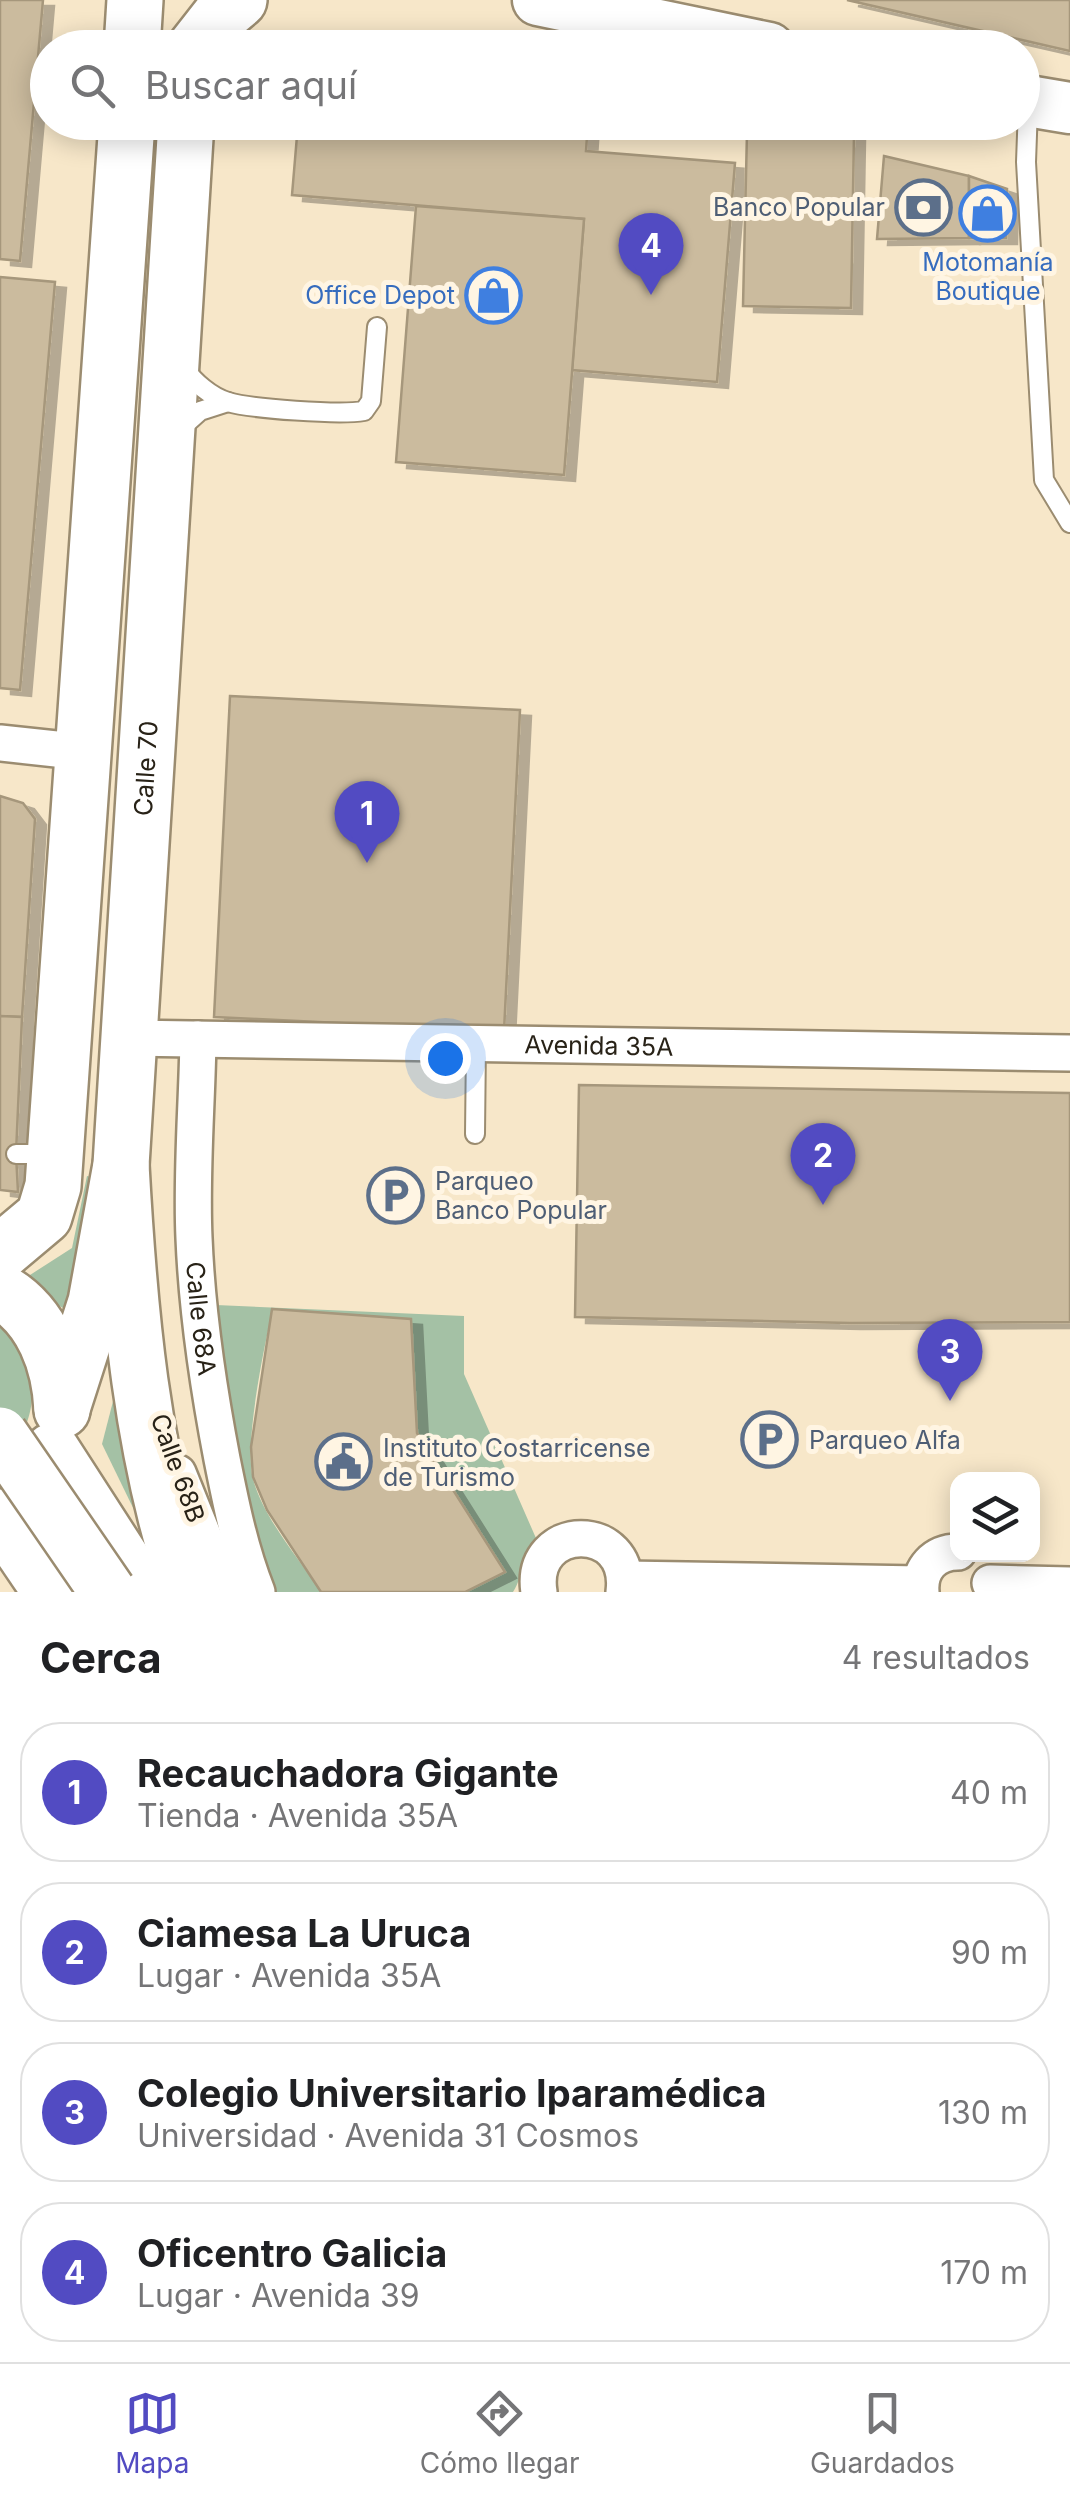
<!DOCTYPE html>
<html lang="es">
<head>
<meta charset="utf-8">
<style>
	body { margin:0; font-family:Inter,sans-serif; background:#f2f2f2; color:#202124 }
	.controls { position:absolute; right:30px; bottom:30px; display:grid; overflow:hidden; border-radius:20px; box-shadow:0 5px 25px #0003 }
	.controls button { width:90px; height:90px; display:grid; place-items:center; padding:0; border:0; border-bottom:2px solid #e0e0e0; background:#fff; color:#202124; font:50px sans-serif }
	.you { position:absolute; left:445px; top:1058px; width:35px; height:35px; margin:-25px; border:8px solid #fff; border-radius:50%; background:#1a73e8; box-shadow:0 0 0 15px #1a73e833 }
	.badge { display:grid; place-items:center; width:65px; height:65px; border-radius:50%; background:#524bc2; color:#fff; font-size:32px; font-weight:700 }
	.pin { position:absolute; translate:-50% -82px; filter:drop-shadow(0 2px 5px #0008) }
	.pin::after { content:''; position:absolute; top:52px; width:35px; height:30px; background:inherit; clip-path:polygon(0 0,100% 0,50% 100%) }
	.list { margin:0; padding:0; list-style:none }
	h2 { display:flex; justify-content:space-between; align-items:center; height:130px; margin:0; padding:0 40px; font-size:42px }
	h2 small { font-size:32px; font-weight:400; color:#757577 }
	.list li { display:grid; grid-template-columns:65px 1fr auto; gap:30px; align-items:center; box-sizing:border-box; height:140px; margin:0 20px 20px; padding:0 20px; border:2px solid #e0e0e0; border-radius:40px }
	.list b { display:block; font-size:38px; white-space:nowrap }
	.list p { margin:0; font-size:32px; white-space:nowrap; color:#757577 }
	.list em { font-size:32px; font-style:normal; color:#757577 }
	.icon { flex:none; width:55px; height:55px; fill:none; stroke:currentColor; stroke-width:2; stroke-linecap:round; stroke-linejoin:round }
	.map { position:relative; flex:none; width:1070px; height:1592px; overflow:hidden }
	.search { position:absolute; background:#fff; box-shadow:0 5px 25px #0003; left:30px; right:30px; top:30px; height:110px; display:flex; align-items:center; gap:25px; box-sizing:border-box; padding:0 35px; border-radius:55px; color:#757577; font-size:38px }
	.sheet { height:770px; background:#fff }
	nav { display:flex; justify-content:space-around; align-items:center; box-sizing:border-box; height:140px; border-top:2px solid #e0e0e0; background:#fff; font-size:28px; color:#757577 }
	nav a { display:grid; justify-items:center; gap:5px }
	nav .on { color:#524bc2 }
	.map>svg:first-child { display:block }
	.green { fill:#a4c1a5 }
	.building { fill:#cbbb9e; stroke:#a6977b; stroke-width:2.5; filter:url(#shadow) }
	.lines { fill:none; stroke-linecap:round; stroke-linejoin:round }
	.service-casing { stroke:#9b8c70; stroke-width:22 }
	.minor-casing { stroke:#9b8c70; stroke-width:40 }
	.secondary-casing { stroke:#9b8c70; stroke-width:55 }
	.primary-casing { stroke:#9b8c70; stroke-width:60 }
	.trunk-casing { stroke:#9b8c70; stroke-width:60 }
	.service { stroke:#fff; stroke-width:18 }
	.minor { stroke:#fff; stroke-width:35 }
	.secondary { stroke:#fff; stroke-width:50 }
	.primary { stroke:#fff; stroke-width:55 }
	.trunk { stroke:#fff; stroke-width:55 }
	.trunk-bridge-casing { stroke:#9b8c70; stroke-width:60; stroke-linecap:butt }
	.trunk-bridge { stroke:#fff; stroke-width:55 }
	.labels { text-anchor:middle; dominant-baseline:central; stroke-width:10; stroke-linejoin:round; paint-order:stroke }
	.service-label { font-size:25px; fill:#4e5e75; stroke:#fff5e3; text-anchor:start }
	.shop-label { font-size:25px; fill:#366cbe; stroke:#fff5e3 }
	.street-label { font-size:25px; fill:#282217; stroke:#fff5e3 }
</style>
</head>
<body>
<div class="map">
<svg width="1070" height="1592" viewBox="0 0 1070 1592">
	<defs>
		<filter id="shadow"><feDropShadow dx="11" dy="6" stdDeviation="0" flood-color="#0004"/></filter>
	</defs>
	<rect width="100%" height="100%" fill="#f7e7c9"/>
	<!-- green -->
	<g class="green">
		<path d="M87,1176L105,1180L75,1314L16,1284L72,1248Z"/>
		<path d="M216,1305L464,1316V1374L539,1545C515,1564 526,1572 513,1592H465L505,1571L417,1433L410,1319L273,1309C264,1346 244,1444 253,1479C264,1519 298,1557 321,1592H275C239,1500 228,1403 216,1305Z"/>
		<path d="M0,1324C46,1383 39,1413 0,1472Z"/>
		<path d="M127,1347L174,1592L102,1444Z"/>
	</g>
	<!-- building -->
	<g class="building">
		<path d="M0,0H43L20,261L0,259Z"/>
		<path d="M847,0H1070V51Z"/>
		<path d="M349,122H588L586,151L735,163L717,382L572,370L584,219L292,195L298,124L349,128Z"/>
		<path d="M747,132L854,134L851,308L743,306Z"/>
		<path d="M884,156L969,176V238L877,239Z"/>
		<path d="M969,176L1007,189L1006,238H969Z"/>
		<path d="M416,206L584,219L564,475L396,462Z"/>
		<path d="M0,277L55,282L20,690L0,688Z"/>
		<path d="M230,696L520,710L504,1031L214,1017Z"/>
		<path d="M0,796L23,803L35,819L22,1017L0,1016Z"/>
		<path d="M0,1016L22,1017L16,1154L18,1192L0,1190Z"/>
		<path d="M579,1085L1070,1093V1322L850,1323L575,1317Z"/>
		<path d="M272,1309L411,1319L417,1433L505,1572L465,1592H321L267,1510L253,1477L251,1447Z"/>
	</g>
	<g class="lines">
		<defs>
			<g id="service">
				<path d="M1028,107L1026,162L1044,480L1070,523"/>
				<path d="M184,368C194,382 211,397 228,402C252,409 339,415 364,411L371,401L377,327"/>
				<path d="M181,428L200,411L228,402"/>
				<path d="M475,1134L476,1044"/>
				<path d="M16,1154H50"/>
			</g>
			<g id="minor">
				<path d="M0,743L84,752"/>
				<path id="s1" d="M129,1038L1070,1053"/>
				<path id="s2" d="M198,1039C197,1105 191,1172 194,1238C197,1312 208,1386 222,1459C231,1504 240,1549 257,1592"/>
				<path d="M178,1473L226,1592"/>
				<path d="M625,1579L920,1584"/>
				<path d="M990,1583L1070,1585"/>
				<path d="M539,1592C528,1522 633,1520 624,1592"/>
				<path d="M921,1592C919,1569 934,1552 958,1552"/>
			</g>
			<g id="secondary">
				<path d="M538,0L769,48"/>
				<path d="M1022,100L1070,108"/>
			</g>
			<g id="primary">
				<path d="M132,48L135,0"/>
				<path d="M195,48L220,16L239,0"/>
				<path d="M0,1253L44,1216L53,1186L127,122"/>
				<path d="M0,1291C43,1315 60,1364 62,1410"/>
				<path id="s3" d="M62,1408L96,1302L121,1165L186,122"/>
			</g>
			<g id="trunk">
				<path d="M121,1165C129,1310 141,1453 188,1592"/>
				<path d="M52,1451L143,1592"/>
				<path d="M0,1517L51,1592"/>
			</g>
		</defs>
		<!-- service casing -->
		<use href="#service" class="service-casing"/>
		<!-- minor casing -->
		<use href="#minor" class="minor-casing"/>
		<!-- secondary casing -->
		<use href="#secondary" class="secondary-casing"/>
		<!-- primary casing -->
		<use href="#primary" class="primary-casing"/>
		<!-- trunk casing -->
		<use href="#trunk" class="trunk-casing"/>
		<!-- service -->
		<use href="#service" class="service"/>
		<!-- minor -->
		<use href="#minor" class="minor"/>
		<!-- secondary -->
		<use href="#secondary" class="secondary"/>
		<!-- primary -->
		<use href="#primary" class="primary"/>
		<!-- trunk -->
		<use href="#trunk" class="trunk"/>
		<defs>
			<path id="trunk-bridge" d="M0,1435L108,1592"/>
		</defs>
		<!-- trunk-bridge casing -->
		<use href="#trunk-bridge" class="trunk-bridge-casing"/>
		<!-- trunk-bridge -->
		<use href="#trunk-bridge" class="trunk-bridge"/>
	</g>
	<!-- icons -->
	<defs>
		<symbol id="bank-ring" viewBox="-11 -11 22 22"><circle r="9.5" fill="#fff5e3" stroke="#5c6f8a" stroke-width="1.5"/><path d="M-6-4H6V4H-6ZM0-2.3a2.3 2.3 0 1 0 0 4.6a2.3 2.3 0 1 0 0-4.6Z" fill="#5c6f8a"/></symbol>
		<symbol id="shop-ring" viewBox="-11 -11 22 22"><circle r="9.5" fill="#fff5e3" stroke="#3f7fe0" stroke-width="1.5"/><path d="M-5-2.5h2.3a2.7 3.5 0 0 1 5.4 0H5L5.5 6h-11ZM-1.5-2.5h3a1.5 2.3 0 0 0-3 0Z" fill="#3f7fe0"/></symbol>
		<symbol id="parking-ring" viewBox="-11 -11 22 22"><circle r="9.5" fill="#fff5e3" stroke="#5c6f8a" stroke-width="1.5"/><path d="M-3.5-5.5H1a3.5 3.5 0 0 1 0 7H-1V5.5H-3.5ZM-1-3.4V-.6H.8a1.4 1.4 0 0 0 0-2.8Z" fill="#5c6f8a"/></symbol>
		<symbol id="civic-ring" viewBox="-11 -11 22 22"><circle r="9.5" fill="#fff5e3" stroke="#5c6f8a" stroke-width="1.5"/><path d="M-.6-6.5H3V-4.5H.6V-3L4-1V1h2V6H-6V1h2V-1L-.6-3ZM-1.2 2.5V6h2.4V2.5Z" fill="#5c6f8a"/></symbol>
	</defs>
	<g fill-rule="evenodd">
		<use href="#bank-ring" x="892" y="176" width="63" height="63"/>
		<use href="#shop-ring" x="956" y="182" width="63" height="63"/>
		<use href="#shop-ring" x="462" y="264" width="63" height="63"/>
		<use href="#parking-ring" x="364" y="1164" width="63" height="63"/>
		<use href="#parking-ring" x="738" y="1408" width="63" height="63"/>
		<use href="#civic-ring" x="312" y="1430" width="63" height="63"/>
	</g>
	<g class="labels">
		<!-- service labels -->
		<g class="service-label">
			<text x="885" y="207" text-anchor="end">Banco Popular</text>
			<text x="435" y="1181">Parqueo<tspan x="435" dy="29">Banco Popular</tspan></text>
			<text x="809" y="1440">Parqueo Alfa</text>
			<text x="383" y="1448">Instituto Costarricense<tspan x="383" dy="29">de Turismo</tspan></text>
		</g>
		<!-- shop labels -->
		<g class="shop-label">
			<text x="988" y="262">Motomanía<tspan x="988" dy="29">Boutique</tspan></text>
			<text x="455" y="295" text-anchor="end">Office Depot</text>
		</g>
		<!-- street labels -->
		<g class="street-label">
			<text stroke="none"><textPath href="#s3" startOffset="648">Calle 70</textPath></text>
			<text stroke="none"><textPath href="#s1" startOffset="470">Avenida 35A</textPath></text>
			<text stroke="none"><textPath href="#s2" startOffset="280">Calle 68A</textPath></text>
			<text transform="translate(178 1468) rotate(70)">Calle 68B</text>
		</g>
	</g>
</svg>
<div class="controls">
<button><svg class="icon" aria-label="layers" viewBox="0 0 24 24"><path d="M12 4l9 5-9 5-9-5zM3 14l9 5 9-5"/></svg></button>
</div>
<div class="you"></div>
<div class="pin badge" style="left:367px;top:863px">1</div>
<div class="pin badge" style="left:823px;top:1205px">2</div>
<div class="pin badge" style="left:950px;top:1401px">3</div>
<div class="pin badge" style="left:651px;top:295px">4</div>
<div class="search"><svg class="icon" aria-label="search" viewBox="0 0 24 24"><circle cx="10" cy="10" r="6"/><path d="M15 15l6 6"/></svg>Buscar aquí</div>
</div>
<section class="sheet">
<h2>Cerca<small>4 resultados</small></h2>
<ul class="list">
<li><span class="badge">1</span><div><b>Recauchadora Gigante</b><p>Tienda · Avenida 35A</p></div><em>40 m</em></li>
<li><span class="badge">2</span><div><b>Ciamesa La Uruca</b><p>Lugar · Avenida 35A</p></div><em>90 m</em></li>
<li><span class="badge">3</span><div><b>Colegio Universitario Iparamédica</b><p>Universidad · Avenida 31 Cosmos</p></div><em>130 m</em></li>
<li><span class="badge">4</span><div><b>Oficentro Galicia</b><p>Lugar · Avenida 39</p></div><em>170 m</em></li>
</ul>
</section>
<nav>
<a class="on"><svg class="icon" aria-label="map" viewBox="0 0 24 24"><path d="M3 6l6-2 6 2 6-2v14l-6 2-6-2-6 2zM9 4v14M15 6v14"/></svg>Mapa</a>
<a><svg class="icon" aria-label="directions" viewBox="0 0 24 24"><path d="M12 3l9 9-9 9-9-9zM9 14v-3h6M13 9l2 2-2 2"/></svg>Cómo llegar</a>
<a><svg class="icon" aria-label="saved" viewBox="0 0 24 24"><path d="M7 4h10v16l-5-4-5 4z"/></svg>Guardados</a>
</nav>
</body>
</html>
